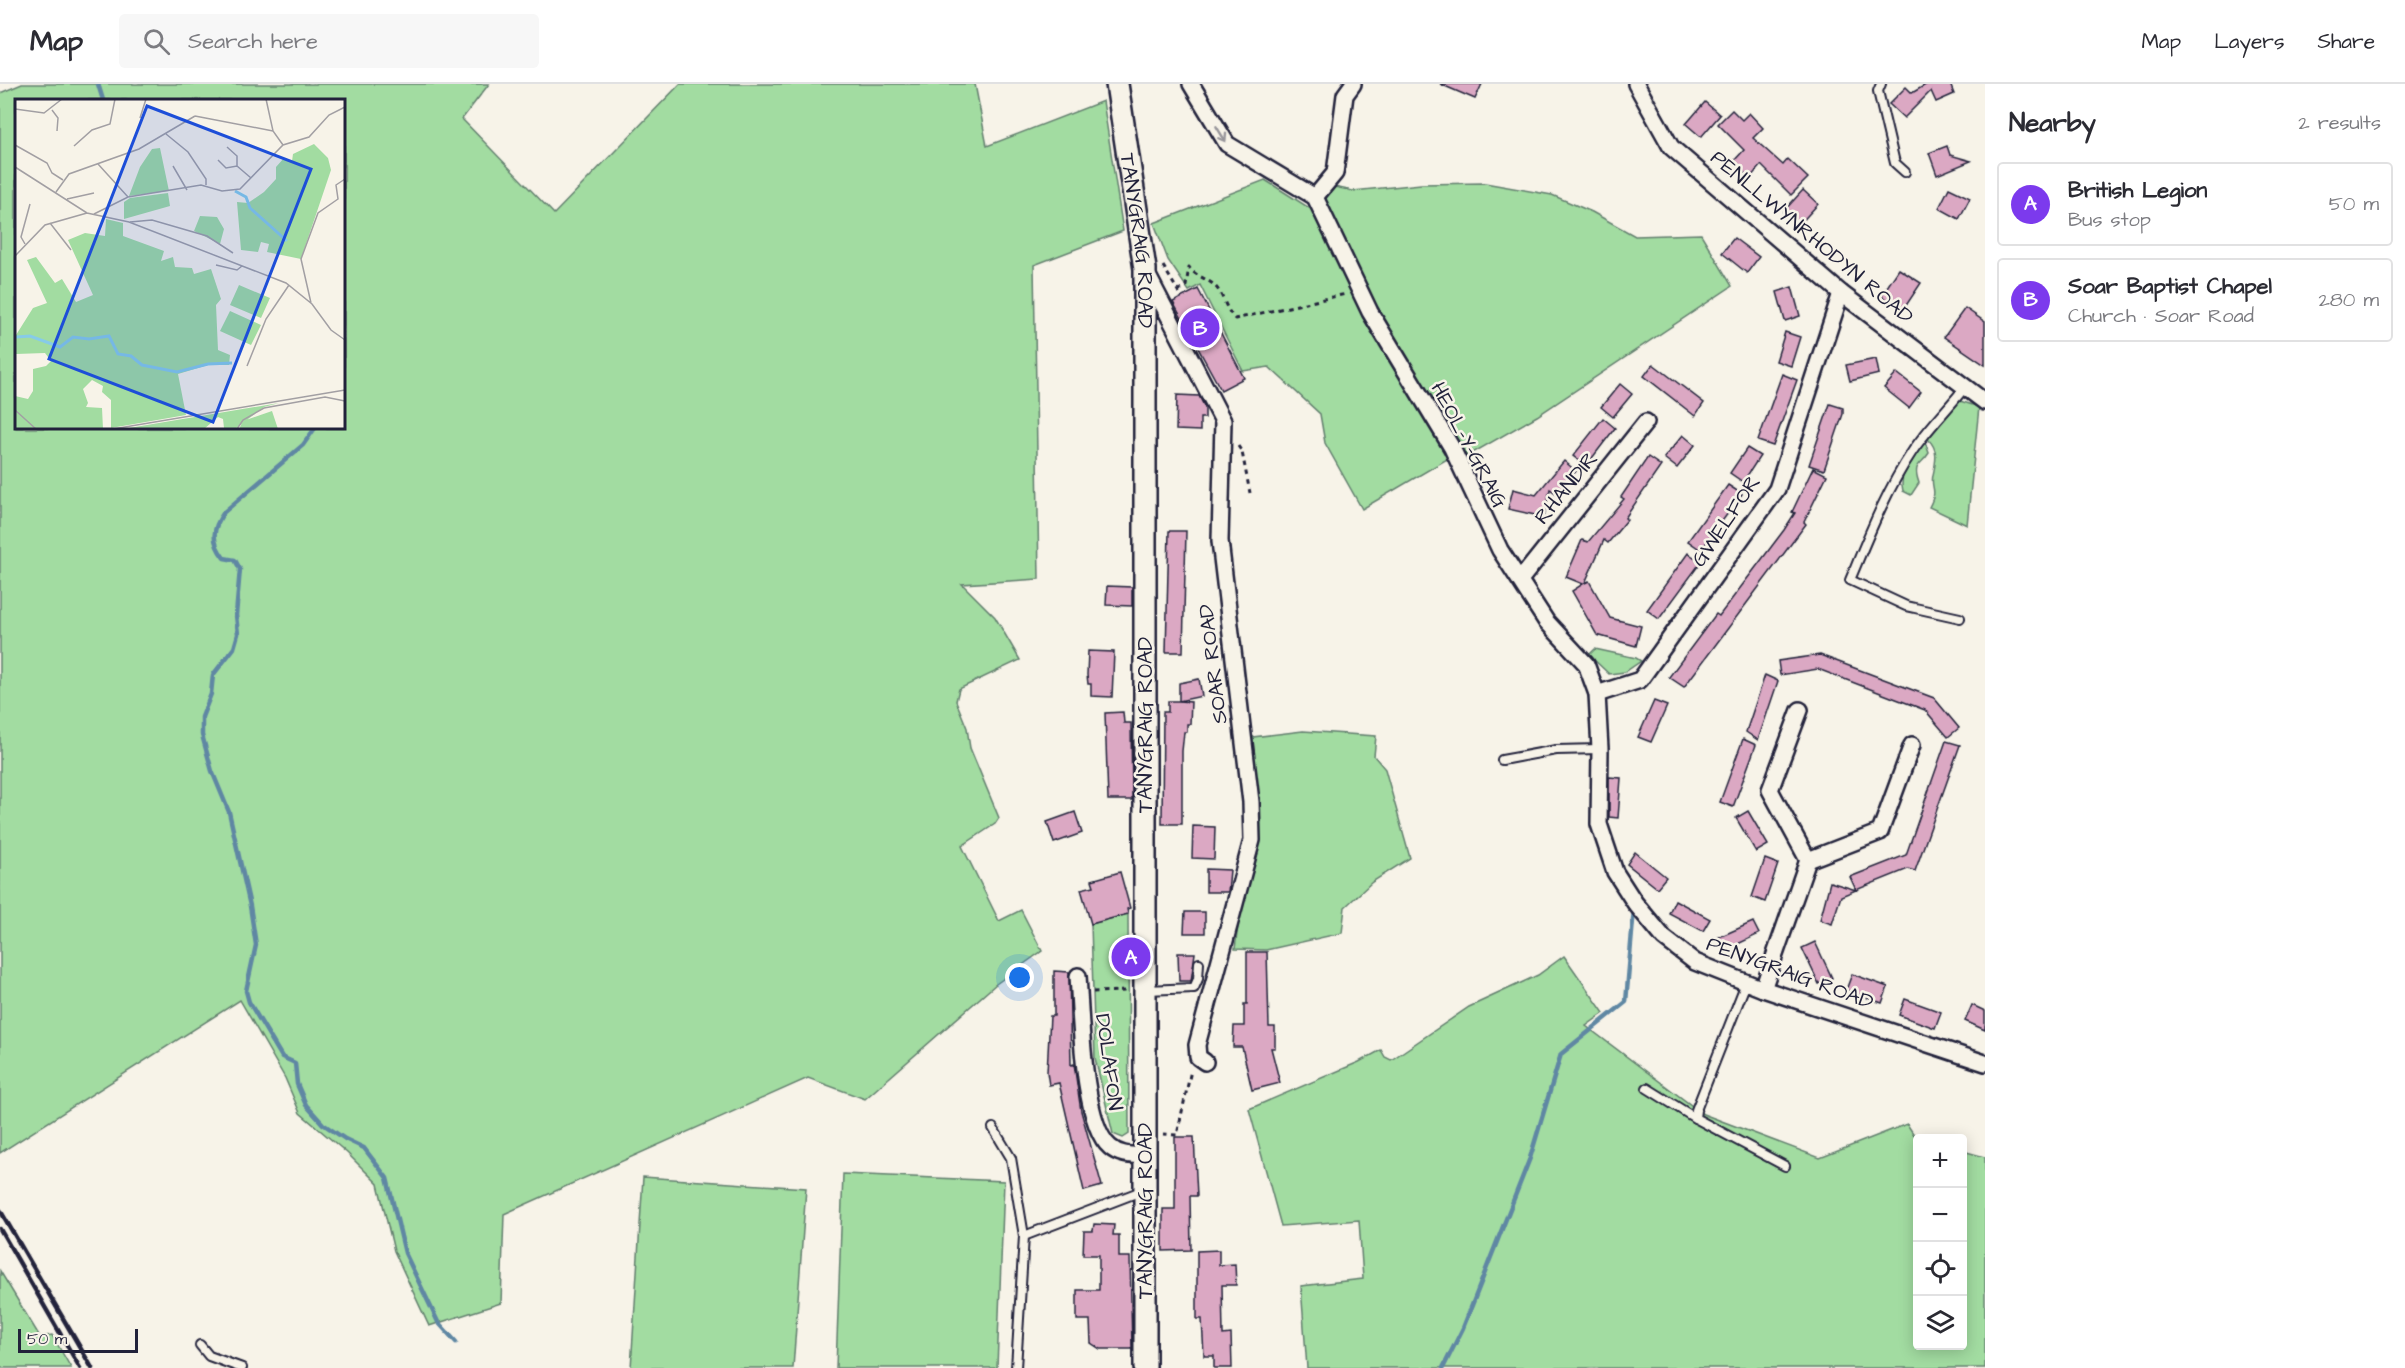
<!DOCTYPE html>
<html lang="en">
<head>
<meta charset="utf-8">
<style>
	body { margin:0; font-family:"Architects Daughter",sans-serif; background:#f7f7f7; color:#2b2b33 }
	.controls { position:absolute; right:18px; bottom:18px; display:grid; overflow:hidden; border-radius:6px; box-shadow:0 3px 15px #0003 }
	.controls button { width:54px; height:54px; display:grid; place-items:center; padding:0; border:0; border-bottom:2px solid #e1e1e2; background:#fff; color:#2b2b33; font:30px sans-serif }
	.scale { position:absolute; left:18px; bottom:15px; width:120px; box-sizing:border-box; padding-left:6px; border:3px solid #22223b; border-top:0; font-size:16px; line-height:21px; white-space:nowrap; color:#22223b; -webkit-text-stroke:4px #f7f3e8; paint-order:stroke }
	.you { position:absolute; left:1020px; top:894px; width:21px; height:21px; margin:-15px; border:4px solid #fff; border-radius:50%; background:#1a73e8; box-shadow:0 0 0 9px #1a73e833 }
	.badge { display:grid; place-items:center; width:39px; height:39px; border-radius:50%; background:#7c3aed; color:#fff; font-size:20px; font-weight:700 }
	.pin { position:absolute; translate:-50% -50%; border:3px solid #fff; box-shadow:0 2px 6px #0006 }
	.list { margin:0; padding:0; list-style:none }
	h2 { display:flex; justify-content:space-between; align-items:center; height:78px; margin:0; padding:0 24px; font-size:26px }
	h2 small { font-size:20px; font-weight:400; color:#7c7c81 }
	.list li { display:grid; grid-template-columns:39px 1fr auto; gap:18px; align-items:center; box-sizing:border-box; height:84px; margin:0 12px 12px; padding:0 12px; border:2px solid #e1e1e2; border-radius:6px }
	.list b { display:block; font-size:22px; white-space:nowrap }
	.list p { margin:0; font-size:20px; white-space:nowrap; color:#7c7c81 }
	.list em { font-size:20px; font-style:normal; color:#7c7c81 }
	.icon { flex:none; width:33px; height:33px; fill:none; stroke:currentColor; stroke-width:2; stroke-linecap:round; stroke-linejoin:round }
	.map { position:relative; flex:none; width:1985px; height:1284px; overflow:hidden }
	header { display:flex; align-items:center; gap:36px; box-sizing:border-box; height:84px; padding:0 30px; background:#fff; border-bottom:2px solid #e1e1e2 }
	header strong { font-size:28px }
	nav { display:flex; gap:33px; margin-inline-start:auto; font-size:21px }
	.search { width:420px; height:54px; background:#f7f7f7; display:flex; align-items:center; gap:15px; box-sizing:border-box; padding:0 21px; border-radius:6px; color:#7c7c81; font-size:22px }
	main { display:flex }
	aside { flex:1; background:#fff }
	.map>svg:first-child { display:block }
	.green { fill:#a2dca1; stroke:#627f6e; stroke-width:1.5; fill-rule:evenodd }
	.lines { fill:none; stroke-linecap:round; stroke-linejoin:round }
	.stream { stroke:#5f87a3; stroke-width:4.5 }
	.building { fill:#dba8c3; stroke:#22223b; stroke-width:1.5 }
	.lane-casing { stroke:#22223b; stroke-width:12 }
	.street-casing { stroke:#22223b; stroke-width:20 }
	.secondary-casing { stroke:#22223b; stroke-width:26 }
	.path { stroke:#22223b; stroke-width:3; stroke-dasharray:4.5 4.5; stroke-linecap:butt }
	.lane { stroke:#f7f3e8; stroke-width:8 }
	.street { stroke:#f7f3e8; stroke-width:15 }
	.secondary { stroke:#f7f3e8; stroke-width:21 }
	.rail { stroke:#22223b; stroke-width:4.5 }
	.oneway { stroke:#97959a }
	.labels { text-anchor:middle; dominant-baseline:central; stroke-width:5; stroke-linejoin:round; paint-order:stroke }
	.street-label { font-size:21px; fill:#22223b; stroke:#f7f3e8 }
	.inset-river { fill:none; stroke:#87cbe8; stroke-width:3 }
	.inset-road { fill:none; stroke:#a29fa3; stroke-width:1.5 }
	.view { fill:#1d4ed8; fill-opacity:0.15; stroke:#1d4ed8; stroke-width:3 }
	.inset-edge { fill:none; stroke:#22223b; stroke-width:3 }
</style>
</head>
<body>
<header>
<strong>Map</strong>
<div class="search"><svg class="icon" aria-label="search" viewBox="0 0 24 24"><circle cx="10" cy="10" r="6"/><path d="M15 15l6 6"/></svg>Search here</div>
<nav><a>Map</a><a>Layers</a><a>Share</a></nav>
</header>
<main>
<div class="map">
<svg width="1985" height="1284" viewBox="0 0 1985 1284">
	<rect width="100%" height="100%" fill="#f7f3e8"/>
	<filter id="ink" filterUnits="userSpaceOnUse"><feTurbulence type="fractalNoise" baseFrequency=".0167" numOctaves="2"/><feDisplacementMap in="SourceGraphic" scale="12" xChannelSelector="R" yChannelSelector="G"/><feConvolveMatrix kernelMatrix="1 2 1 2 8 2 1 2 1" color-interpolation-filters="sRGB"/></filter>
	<g filter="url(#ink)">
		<!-- green -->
		<g class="green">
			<path d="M22,0H489L462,35L554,130L680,0H975L987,62L1103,17L1123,147L1034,181L1039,495L962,500L995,533L1020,576L959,605L956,617L967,644L970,664L999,734L995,740L962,762L999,837L1021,826L1042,867L996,900L865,1015L808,994L504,1130L501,1219L429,1242L394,1167L378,1100L347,1069L300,1029L285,994L240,916L0,1069V9ZM16,16H344V344H16Z"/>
			<path d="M1265,96L1311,125L1366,235L1449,374L1362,425L1325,359L1320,330L1269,283L1243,287L1200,201L1189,207L1168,176L1154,139Z"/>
			<path d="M1485,99L1552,111L1592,128L1635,152L1701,150L1732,202L1537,332L1464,374L1376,224L1323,114L1330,102L1353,107L1421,100Z"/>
			<path d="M1960,317L1979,323L1967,441L1929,423C1939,404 1930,406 1933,391C1936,377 1939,366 1928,355Z"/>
			<path d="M1925,358L1929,369C1921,382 1912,379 1919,399L1911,411L1903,407C1898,391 1913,369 1925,358Z"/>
			<path d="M1595,565L1636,574L1641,577L1625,588L1609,590L1589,571Z"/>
			<path d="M1303,647L1376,652L1374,672L1385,685L1410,774L1372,798L1345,823L1342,849L1266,866L1235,865L1255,709L1253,653Z"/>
			<path d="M1128,830L1129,1050L1123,1054L1113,1050L1095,974L1091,840Z"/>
			<path d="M1564,872L1604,929L1586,942L1703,1030L1820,1074L1907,1040L1918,1057V1262H1962L1963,1067L1985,1073V1284H1307L1301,1202L1363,1195L1359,1136L1281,1142L1249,1025L1359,978L1381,966L1385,973L1391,976L1469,923L1538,891Z"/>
			<path d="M843,1090L1004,1097L997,1284H836Z"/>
			<path d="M643,1093L806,1104L793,1284H631Z"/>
			<path d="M0,1187L40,1253L52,1251L71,1284H0Z"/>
		</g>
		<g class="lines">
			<!-- stream -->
			<g class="stream">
				<path d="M98,0L103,16"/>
				<path d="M315,344L303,361L224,428C212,445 211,457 224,474L235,476L240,485L236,531L238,550L234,564L213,591L211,610L202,633V651L212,687L229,728L250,822L256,861L246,907L249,918L282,973L295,979L297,1000L306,1021L323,1040L345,1055L364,1064L387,1094L405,1169L438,1238L456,1258"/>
				<path d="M1443,1284L1463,1244L1530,1074L1561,970L1626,918L1634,825"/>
			</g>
		</g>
		<!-- building -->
		<g class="building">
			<path d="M1440,0H1482L1475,15Z"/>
			<path d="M1927,0H1950L1954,10L1936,18L1931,7L1904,34L1889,20L1906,3L1912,9Z"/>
			<path d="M1705,18L1720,31L1701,53L1686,40Z"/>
			<path d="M1732,26L1742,36L1749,29L1763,44L1753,54L1783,81L1788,75L1808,94L1791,111L1761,81L1750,94L1733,78L1744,66L1718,40Z"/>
			<path d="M1947,62L1950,71L1971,77L1937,91L1929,69Z"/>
			<path d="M1949,104L1970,114L1959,135L1939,124Z"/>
			<path d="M1803,106L1818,120L1798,142L1783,128Z"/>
			<path d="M1734,154L1759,173L1747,189L1722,169Z"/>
			<path d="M1899,185L1921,199L1903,226L1881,212Z"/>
			<path d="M1792,203L1800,232L1785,237L1777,208Z"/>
			<path d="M1198,205L1244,294L1221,306L1173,218Z"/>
			<path d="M1965,224L1985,238V281L1944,253Z"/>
			<path d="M1785,248L1800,253L1791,282L1776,277Z"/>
			<path d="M1876,275L1879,290L1850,297L1846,281Z"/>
			<path d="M1653,280L1704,319L1695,332L1644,292Z"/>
			<path d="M1897,289L1921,308L1909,324L1884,304Z"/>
			<path d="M1782,290L1797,296L1773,362L1758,357Z"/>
			<path d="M1620,300L1632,310L1613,333L1601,323Z"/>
			<path d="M1177,311L1199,312L1205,324V334H1200V347L1176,346Z"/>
			<path d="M1830,320L1843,324V330L1824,386L1809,381Z"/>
			<path d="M1603,334L1615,344L1586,382L1573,372Z"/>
			<path d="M1683,351L1695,361L1677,384L1664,374Z"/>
			<path d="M1747,364L1760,372L1743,398L1730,389Z"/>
			<path d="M1648,373L1661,382L1625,434L1627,436L1608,459L1604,456L1585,499L1589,497L1610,534L1641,542L1636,562L1597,551L1572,507L1583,500L1566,493L1582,456L1588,458L1624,415L1621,413Z"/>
			<path d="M1564,377L1576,387L1557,410L1550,405L1544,433L1508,425L1513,405L1536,411Z"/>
			<path d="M1813,384L1827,391L1804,438L1806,440L1684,603L1669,593L1716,530L1719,532L1784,446L1795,429L1792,428Z"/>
			<path d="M1728,401L1742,410L1701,466L1688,457Z"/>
			<path d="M1169,447H1186L1183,568H1166Z"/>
			<path d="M1688,469L1701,478L1659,535L1647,526Z"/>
			<path d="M1107,502L1132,503V522L1106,521Z"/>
			<path d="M1088,567L1114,568L1112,613L1091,612V600H1088L1087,591Z"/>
			<path d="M1820,571L1934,614L1959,644L1948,653L1925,626L1818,585L1780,591L1778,577Z"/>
			<path d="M1765,591L1778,597L1758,656L1746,648Z"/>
			<path d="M1199,595L1202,612L1179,617L1191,618L1190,640H1187V648H1184L1182,667V740H1162L1163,628H1168V617H1179V599Z"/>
			<path d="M1654,617L1667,622L1651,658L1638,653Z"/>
			<path d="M1123,628L1124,639H1131L1132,716H1108L1105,629Z"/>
			<path d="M1743,655L1756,661L1733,723L1720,718Z"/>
			<path d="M1946,657L1960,661L1915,787L1908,785L1841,812L1832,840L1820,836L1830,798L1856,806L1850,793L1906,771Z"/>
			<path d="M1609,693L1621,694L1618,734L1609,733Z"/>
			<path d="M1748,727L1768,761L1756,768L1736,734Z"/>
			<path d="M1075,728L1082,749L1054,759L1047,738Z"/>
			<path d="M1193,742L1215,743L1214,775L1192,774Z"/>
			<path d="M1635,768L1666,793L1657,804L1627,780Z"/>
			<path d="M1765,775L1778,780L1765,818L1752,813Z"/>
			<path d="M1206,785L1230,786L1228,808H1206Z"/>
			<path d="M1120,788L1130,824L1127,825L1128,830L1091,840L1081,805L1094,802L1092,796Z"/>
			<path d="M1675,816L1710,835L1703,847L1669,829Z"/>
			<path d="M1185,828H1205V849H1184Z"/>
			<path d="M1753,838L1759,850L1723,867L1717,854Z"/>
			<path d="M1815,858L1832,894L1819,900L1802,864Z"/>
			<path d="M1247,868H1267L1269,943H1275V964H1271L1280,999L1252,1006L1242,963H1233L1234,942H1244V920H1247Z"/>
			<path d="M1178,869H1195L1191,897H1179Z"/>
			<path d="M1054,887L1069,888L1071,981L1074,980L1081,1027L1102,1102L1084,1107L1059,999L1049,1001L1047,988L1050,932H1054Z"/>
			<path d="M1852,890L1888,903L1882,919L1846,906Z"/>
			<path d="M1905,915L1941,928L1935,944L1899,931Z"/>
			<path d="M1972,921L1985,927V946L1965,937Z"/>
			<path d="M1175,1053H1194L1197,1112H1190L1191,1166L1163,1167V1125H1175Z"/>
			<path d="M1094,1140L1114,1141L1113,1151H1119V1173H1130L1132,1265H1100L1091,1259L1090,1236H1077V1206H1099V1171H1083L1084,1147H1093Z"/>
			<path d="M1219,1166V1181L1235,1180L1236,1201H1222L1223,1251L1231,1250L1232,1284H1214V1272H1204L1202,1235H1197V1167Z"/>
		</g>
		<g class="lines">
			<defs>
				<g id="lane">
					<path d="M1881,0L1878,7L1895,79L1905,88"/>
					<path d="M1960,534L1906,522L1850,496C1868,453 1886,407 1912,368C1927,345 1948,325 1965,303"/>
					<path d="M1502,676L1556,666L1600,665"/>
					<path d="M1746,899L1696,1026L1695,1034L1785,1082"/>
					<path d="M1147,906L1194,904L1198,895L1199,879"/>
					<path d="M1647,1004L1695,1034"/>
					<path d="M993,1044L1011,1074L1024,1152L1016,1284"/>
					<path d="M1024,1152L1144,1106"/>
					<path d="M200,1261L209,1272L242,1284"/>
				</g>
				<g id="street">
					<path d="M1191,0L1227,60L1315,113L1370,228L1452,364L1500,466L1546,537L1586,580L1597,610L1600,665L1599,740L1615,788L1635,819L1664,854L1695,878L1763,905L1985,979"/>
					<path d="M1636,0L1671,63L1841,209L1985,318"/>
					<path d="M1315,113L1335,89L1345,11L1353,0"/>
					<path d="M1146,188L1223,337L1220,457L1251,718L1252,756L1197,961L1198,973L1205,978"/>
					<path d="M1520,496L1646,338"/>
					<path d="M1597,610L1640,596L1777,405L1841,209"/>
					<path d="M1808,776L1880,748L1912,661"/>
					<path d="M1078,892C1081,929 1082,1040 1110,1063C1120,1072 1133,1071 1145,1072"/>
					<path d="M1763,905L1808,776L1770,706L1800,626"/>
				</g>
				<g id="secondary">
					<path id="s1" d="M1117,0L1145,185V1284"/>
				</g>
			</defs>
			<!-- lane casing -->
			<use href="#lane" class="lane-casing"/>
			<!-- street casing -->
			<use href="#street" class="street-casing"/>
			<!-- secondary casing -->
			<use href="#secondary" class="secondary-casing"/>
			<!-- path -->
			<g class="path">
				<path d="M1163,182L1181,212"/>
				<path d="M1178,208L1186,202L1189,183C1196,193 1205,193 1214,201C1223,209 1225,225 1235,235L1346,210"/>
				<path d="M1238,362L1242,368L1250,409"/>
				<path d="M1093,908L1128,907"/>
				<path d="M1163,1050L1177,1051L1191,986"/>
			</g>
			<!-- lane -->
			<use href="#lane" class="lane"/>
			<!-- street -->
			<use href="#street" class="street"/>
			<!-- secondary -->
			<use href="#secondary" class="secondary"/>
			<!-- rail -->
			<g class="rail">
				<path d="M0,1126L92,1284"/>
				<path d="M0,1145L80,1284"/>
			</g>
		</g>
		<!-- one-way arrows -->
		<defs><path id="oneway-shaft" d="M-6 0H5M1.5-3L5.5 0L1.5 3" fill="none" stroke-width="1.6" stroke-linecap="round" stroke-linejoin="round" transform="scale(1.5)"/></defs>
		<use class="oneway" href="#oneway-shaft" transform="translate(1221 50) rotate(59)"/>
	</g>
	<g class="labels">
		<!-- street labels -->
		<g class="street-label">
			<text transform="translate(1812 153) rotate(40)">PENLLWYNRHODYN ROAD</text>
			<text stroke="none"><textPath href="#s1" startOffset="158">TANYGRAIG ROAD</textPath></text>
			<text transform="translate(1469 361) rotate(62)">HEOL-Y-GRAIG</text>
			<text transform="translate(1566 404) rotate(-51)">RHANDIR</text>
			<text transform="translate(1726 437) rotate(-56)">GWELFOR</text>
			<text transform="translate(1213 580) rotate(-97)">SOAR ROAD</text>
			<text transform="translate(1145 641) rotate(-90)">TANYGRAIG ROAD</text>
			<text transform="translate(1790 889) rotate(20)">PENYGRAIG ROAD</text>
			<text transform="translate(1109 978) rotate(82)">DOLAFON</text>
			<text transform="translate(1145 1127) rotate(-90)">TANYGRAIG ROAD</text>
		</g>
	</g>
	<!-- overview -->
	<g transform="translate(15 15)">
		<rect width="330" height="330" fill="#f7f3e8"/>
		<path d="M299,45L313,59L316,71L286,160L252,153L254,145L246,143L243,153L226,151L222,103L233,104L249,93L261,80V68L269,59L277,62L278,55ZM145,49L154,92L114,97L125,68L137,50ZM153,94L155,107L109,120V103L115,99ZM185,117L202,118L209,130L205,145L179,132ZM91,120L108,124V137L149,152L146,162L158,158L160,168L177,169L179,175L196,170L206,200L201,206L203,251L215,256L214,266H193L163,275L171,316L96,329V301L87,293L88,287L77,281L68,290L73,304L71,308L87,309L88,330H0V297L13,300L18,292V270L31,267L36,262L30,254L1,255V236L18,209L32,204L12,161L21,158L40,184L47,180L61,203L78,196L53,141L70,134L90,137ZM224,186L255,199L246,219L215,206ZM215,212L246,226L236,246L205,232ZM264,304L249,308L220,330L209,329L208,320L203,318L189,330H108ZM257,312L263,330H224L228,322Z" fill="#a2dca1"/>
		<path class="inset-river" d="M220,92L231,98L235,109L272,142M1,238L15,237L45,248L58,238L74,240L94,237L103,255L116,257L127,266L162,273L193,265L217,264"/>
		<path class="inset-road" d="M251,0L258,32L268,46M0,10L29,14L47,0M37,11L43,19L42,32M180,17L258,32M125,19L131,0M151,35L173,53L191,80V86M0,46L32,64L37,74L48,81M59,47L77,31L95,25L100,0M212,48L222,57V67M203,61L211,69L222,67L236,79M83,65L113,98M158,67L172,91M0,68L72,114L114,123L271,184L297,205L316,231L330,241M41,93L54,75L124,50L180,17M52,100L79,94M79,115L113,98L186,86L207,92L225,90L268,46L294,38L314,16L330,8M115,123L137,121L192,137L218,154M35,124L56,151M10,145L6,138L15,105M0,157L30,126L72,114M201,166L222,171L227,167M0,183V239M296,204L286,160L303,114L323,100L321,86L330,80M232,267L251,220L274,186M0,311L21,330M98,330L330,291M222,330L228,321L249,309L310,298L330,302"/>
		<path class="view" d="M132,7L296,70L198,323L34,260Z"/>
		<rect width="330" height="330" class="inset-edge"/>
	</g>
</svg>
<div class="controls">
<button>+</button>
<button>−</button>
<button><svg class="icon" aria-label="locate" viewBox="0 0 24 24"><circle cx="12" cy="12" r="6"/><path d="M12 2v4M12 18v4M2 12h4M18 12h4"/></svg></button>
<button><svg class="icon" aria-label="layers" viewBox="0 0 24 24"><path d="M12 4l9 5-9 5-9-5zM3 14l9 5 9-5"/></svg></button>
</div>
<div class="scale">50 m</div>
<div class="you"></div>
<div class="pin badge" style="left:1131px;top:873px">A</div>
<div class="pin badge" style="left:1200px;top:244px">B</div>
</div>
<aside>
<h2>Nearby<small>2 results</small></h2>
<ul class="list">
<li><span class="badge">A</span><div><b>British Legion</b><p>Bus stop</p></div><em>50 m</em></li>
<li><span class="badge">B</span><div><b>Soar Baptist Chapel</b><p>Church · Soar Road</p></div><em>280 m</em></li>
</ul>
</aside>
</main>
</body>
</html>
